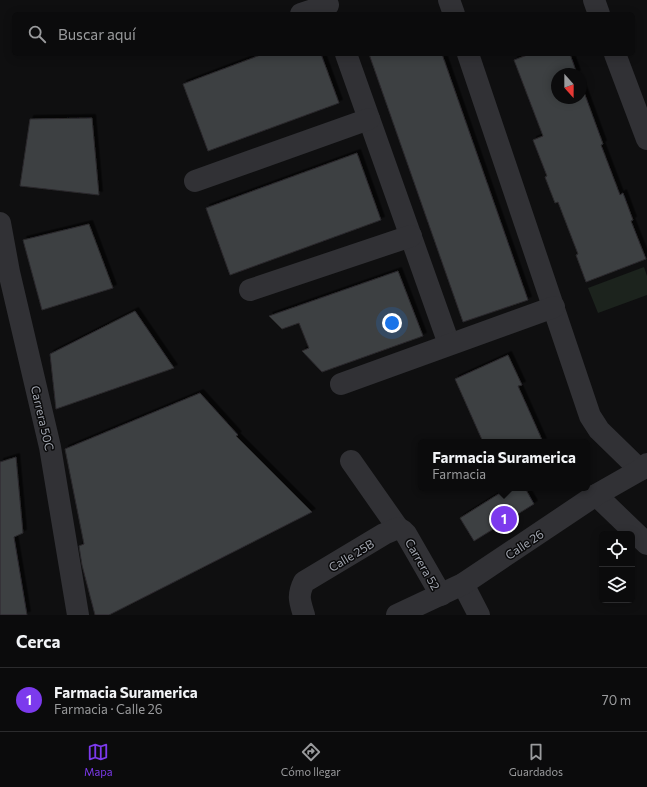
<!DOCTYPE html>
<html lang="es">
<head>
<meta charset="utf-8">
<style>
	body { margin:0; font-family:Commissioner,sans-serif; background:#19191a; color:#f1f3f6 }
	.controls { position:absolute; right:12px; bottom:12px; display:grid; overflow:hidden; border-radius:6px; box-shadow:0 2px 10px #0003 }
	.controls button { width:36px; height:36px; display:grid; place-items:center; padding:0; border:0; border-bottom:1px solid #2b2b2d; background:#0b0b0c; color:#f1f3f6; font:20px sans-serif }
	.compass { position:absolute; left:551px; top:68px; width:36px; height:36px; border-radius:50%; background:#0b0b0c; box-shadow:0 2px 10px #0003; rotate:159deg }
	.you { position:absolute; left:392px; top:323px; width:14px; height:14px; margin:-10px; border:3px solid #fff; border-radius:50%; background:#1a73e8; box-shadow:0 0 0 6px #1a73e833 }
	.badge { display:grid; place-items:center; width:26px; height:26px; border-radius:50%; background:#7c3aed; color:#fff; font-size:13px; font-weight:700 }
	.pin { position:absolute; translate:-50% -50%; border:2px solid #fff; box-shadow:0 1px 4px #0006 }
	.popup { position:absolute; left:418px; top:439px; width:172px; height:52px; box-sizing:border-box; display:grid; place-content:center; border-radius:6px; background:#0b0b0c; filter:drop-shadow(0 1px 3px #0005); font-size:13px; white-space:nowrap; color:#9a9b9d }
	.popup b { font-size:15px; color:#f1f3f6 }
	.popup::after { content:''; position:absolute; left:50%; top:100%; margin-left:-8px; border:8px solid transparent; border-top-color:#0b0b0c }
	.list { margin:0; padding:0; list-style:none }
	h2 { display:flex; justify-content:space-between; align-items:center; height:52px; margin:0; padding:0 16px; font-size:17px }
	h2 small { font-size:13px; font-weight:400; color:#9a9b9d }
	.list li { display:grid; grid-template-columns:26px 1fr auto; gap:12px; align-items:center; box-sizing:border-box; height:64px; padding:0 16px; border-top:1px solid #2b2b2d }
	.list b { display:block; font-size:15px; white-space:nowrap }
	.list p { margin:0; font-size:13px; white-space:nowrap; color:#9a9b9d }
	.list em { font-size:13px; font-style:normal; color:#9a9b9d }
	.icon { flex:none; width:22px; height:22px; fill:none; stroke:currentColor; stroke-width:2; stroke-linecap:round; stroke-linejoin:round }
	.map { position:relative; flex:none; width:647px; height:615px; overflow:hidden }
	.search { position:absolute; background:#0b0b0c; box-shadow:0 2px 10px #0003; left:12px; right:12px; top:12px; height:44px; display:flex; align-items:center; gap:10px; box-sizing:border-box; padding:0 14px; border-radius:6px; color:#9a9b9d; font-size:15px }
	.sheet { height:116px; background:#0b0b0c }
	nav { display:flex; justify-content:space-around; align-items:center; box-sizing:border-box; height:56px; border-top:1px solid #2b2b2d; background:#0b0b0c; font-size:11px; color:#9a9b9d }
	nav a { display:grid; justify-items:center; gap:2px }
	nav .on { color:#7c3aed }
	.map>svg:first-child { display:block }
	.green { fill:#1c231d }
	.building { fill:#3e3f43; stroke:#2a292c; filter:url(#shadow) }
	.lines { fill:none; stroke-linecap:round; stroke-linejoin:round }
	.minor { stroke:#313135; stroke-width:22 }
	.labels { text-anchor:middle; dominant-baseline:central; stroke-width:3; stroke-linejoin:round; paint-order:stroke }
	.street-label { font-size:12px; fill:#a2a6b0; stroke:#0a0a0b }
</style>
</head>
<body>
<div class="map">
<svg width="647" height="615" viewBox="0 0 647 615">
	<defs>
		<filter id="shadow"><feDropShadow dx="3.5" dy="-3.5" stdDeviation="0" flood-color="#0009"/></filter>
	</defs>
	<rect width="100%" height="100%" fill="#0f0f10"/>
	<!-- green -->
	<path class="green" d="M644,267L647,276V295L598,313L588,288Z"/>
	<!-- building -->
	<g class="building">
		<path d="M263,54H321L339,103L208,151L183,84Z"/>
		<path d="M369,54H442L528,300L463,322Z"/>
		<path d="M530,54H570L577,74H557V98H581V84L603,144L601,145L620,195L623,193L633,220L631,221L646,259L586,282L576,255L578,254L558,202L555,203L545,177L547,176L533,140L543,136L514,60Z"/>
		<path d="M92,118L99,195L20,186L30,119Z"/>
		<path d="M357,153L381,220L230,275L206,208Z"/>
		<path d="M89,224L113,288L42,310L23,240Z"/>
		<path d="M398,271L423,336L322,372L302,351L309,348L299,323L282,329L269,316Z"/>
		<path d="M135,311L174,368L56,409L50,354Z"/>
		<path d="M508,355L522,385L518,386L543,442H483L455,379Z"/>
		<path d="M200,393L238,435L236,436L312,512L109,615H95L82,565L79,546L84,544L65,449Z"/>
		<path d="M16,457L23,533L14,537L27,615H0V462Z"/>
		<path d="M508,488H525L534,504L474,541L460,518Z"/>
	</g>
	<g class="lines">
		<!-- minor -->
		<g class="minor">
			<path d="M449,0L454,14"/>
			<path d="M594,0L599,14"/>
			<path d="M301,14L328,5"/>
			<path d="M346,54L449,344"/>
			<path d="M468,54L590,416L599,430L640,470"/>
			<path d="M615,54L647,139"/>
			<path d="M195,181L369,119"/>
			<path d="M0,223L9,272L50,447L78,615"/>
			<path d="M250,290L411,236"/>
			<path d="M341,384L554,307"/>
			<path d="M351,461L398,528"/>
			<path d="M596,495L647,544"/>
			<path d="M463,584L479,615"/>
			<path d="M304,615C300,602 297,596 304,582L384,534L398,528L403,531L406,534L441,595"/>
			<path d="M397,615L463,584L596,495L640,470L647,464"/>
		</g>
	</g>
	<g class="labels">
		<!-- street labels -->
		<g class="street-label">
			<text transform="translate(43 418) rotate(77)">Carrera 50C</text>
			<text transform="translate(524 544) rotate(-34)">Calle 26</text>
			<text transform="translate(351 555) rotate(-31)">Calle 25B</text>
			<text transform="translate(423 564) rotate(60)">Carrera 52</text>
		</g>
	</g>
</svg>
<div class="controls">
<button><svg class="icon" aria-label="locate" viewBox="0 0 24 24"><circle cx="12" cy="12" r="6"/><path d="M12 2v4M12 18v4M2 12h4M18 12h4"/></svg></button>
<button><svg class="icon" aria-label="layers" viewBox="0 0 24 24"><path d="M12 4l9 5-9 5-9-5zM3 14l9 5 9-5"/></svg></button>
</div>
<svg class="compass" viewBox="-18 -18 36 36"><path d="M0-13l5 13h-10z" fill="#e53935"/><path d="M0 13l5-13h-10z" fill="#9a9b9d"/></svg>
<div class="you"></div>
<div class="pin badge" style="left:504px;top:519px">1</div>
<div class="popup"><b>Farmacia Suramerica</b>Farmacia</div>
<div class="search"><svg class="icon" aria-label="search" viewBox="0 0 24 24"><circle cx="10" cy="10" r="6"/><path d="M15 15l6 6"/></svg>Buscar aquí</div>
</div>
<section class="sheet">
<h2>Cerca<small></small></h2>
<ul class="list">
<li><span class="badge">1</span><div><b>Farmacia Suramerica</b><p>Farmacia · Calle 26</p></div><em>70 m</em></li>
</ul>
</section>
<nav>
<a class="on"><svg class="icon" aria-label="map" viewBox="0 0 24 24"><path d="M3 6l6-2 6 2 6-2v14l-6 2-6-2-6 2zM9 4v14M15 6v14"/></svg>Mapa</a>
<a><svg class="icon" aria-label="directions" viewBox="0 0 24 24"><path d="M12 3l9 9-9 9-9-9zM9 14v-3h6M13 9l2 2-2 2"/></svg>Cómo llegar</a>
<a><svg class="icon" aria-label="saved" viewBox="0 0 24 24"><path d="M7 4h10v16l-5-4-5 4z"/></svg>Guardados</a>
</nav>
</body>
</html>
